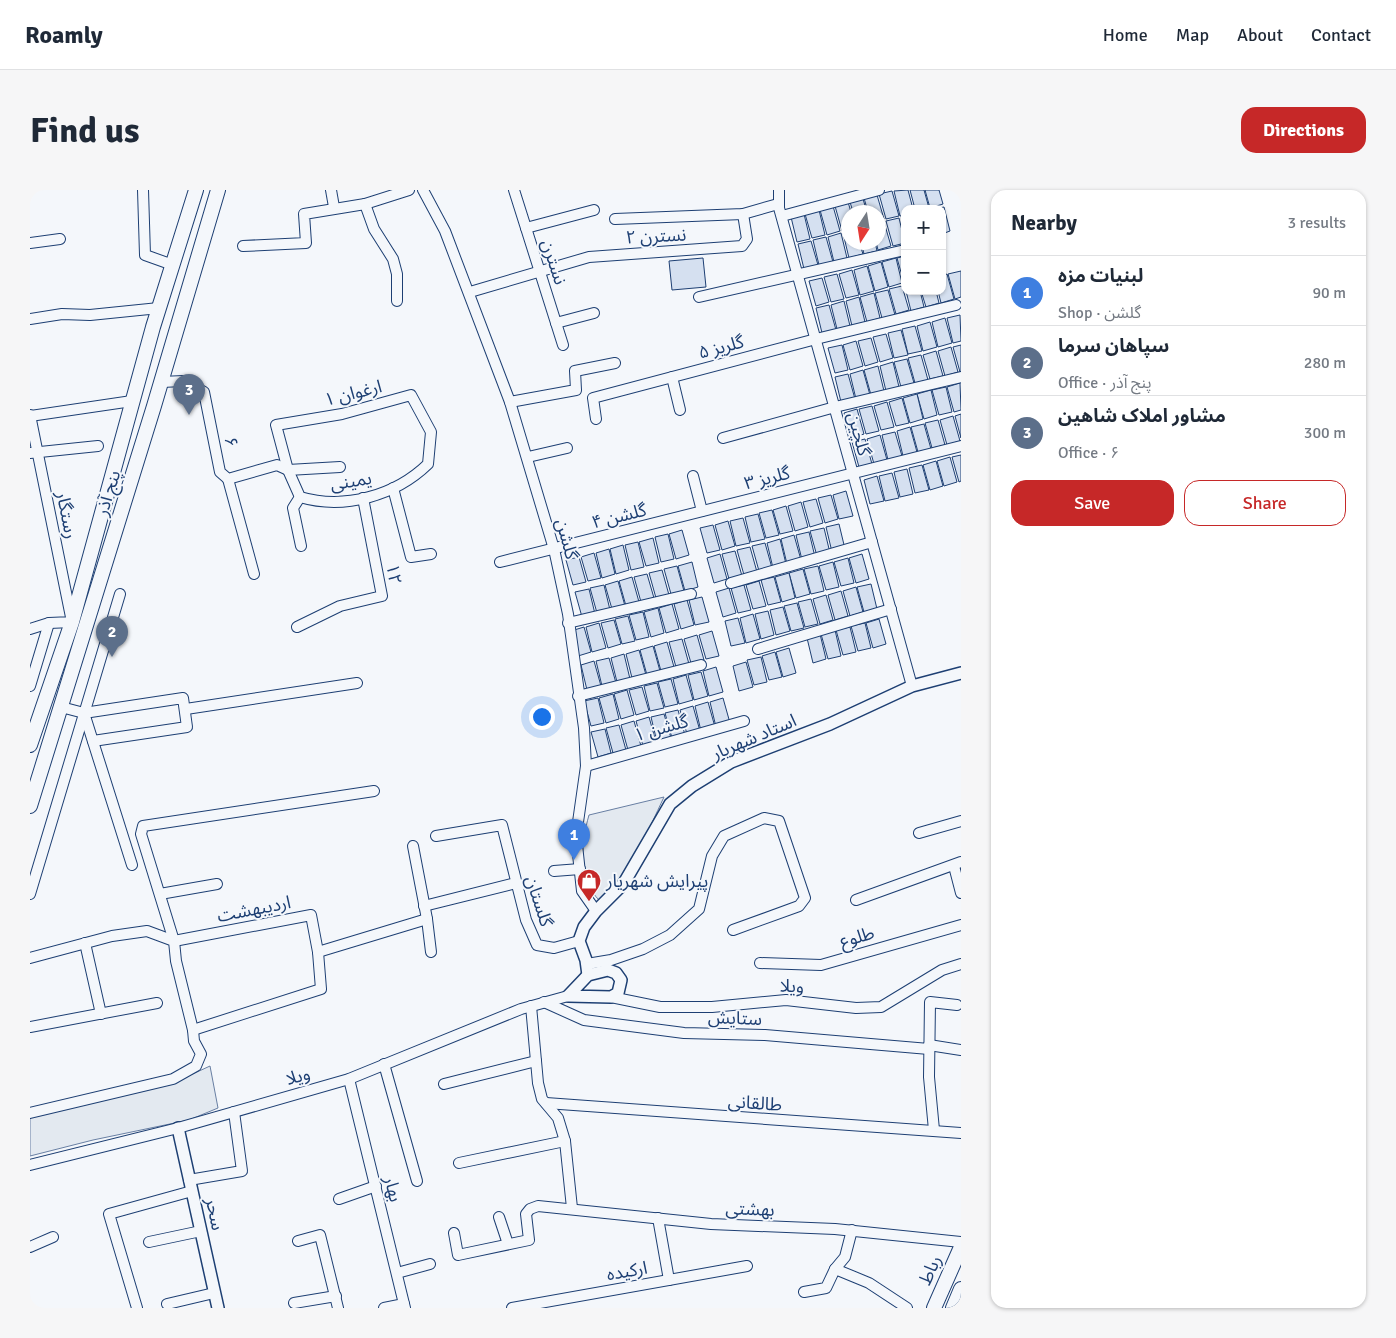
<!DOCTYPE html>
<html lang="en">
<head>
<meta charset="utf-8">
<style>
	body { margin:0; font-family:Signika,"Noto Sans Arabic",sans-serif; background:#f6f6f7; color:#1f2937 }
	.controls { position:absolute; right:15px; top:15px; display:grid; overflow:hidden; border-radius:10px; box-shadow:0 1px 4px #0004 }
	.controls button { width:45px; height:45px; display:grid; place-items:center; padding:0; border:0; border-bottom:1px solid #e0e1e3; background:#fff; color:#1f2937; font:25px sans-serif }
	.compass { position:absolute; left:811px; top:15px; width:45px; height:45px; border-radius:50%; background:#fff; box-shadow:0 1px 4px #0004; rotate:192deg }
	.you { position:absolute; left:511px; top:526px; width:18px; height:18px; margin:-12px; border:4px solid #fff; border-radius:50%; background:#1a73e8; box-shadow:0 0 0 8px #1a73e833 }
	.badge { display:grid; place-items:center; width:32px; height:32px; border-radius:50%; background:#c62828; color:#fff; font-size:16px; font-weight:700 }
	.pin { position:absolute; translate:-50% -41px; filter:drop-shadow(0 1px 2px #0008) }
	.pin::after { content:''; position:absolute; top:26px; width:18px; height:15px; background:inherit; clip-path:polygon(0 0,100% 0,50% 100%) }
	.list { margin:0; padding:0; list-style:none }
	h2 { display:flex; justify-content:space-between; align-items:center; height:65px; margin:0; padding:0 20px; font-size:21px }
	h2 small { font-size:16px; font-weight:400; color:#747a83 }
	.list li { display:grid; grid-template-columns:32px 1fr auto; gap:15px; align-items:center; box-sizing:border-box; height:70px; padding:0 20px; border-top:1px solid #e0e1e3 }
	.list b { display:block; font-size:19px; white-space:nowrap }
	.list p { margin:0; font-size:16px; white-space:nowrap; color:#747a83 }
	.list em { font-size:16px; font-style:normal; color:#747a83 }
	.actions { display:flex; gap:10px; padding:15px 20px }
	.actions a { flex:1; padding:11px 0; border:1px solid #c62828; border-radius:15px; text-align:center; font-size:18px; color:#c62828 }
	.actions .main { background:#c62828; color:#fff }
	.map { position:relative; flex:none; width:931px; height:1118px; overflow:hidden; border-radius:15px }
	header { display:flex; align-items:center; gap:30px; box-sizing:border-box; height:70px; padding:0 25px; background:#fff; border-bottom:1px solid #e0e1e3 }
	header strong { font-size:24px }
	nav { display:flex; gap:28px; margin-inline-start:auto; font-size:18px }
	.intro { display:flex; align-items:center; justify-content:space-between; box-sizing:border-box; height:120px; padding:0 30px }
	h1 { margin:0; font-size:35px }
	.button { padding:12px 22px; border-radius:15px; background:#c62828; color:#fff; font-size:18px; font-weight:700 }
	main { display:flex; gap:30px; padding:0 30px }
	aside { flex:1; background:#fff; border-radius:15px; box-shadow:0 1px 4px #0004 }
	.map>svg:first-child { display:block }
	.green { fill:#e3e9f0; stroke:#687fa3 }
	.building { fill:#d5e0f0; stroke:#1d3f73 }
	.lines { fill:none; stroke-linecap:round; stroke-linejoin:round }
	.minor-casing { stroke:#1d3f73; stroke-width:12 }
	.tertiary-casing { stroke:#1d3f73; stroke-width:14 }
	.secondary-casing { stroke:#1d3f73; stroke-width:16 }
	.minor { stroke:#f4f7fb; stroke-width:10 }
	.tertiary { stroke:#f4f7fb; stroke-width:11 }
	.secondary { stroke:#f4f7fb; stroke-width:14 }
	.labels { text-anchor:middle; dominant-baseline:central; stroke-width:4; stroke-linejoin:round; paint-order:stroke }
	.street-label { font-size:18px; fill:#1d3f73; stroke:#f4f7fb }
	.poi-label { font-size:18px; fill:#1d3f73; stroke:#f4f7fb; text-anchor:start }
</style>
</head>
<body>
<header>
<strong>Roamly</strong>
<nav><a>Home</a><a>Map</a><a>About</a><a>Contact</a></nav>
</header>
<div class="intro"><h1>Find us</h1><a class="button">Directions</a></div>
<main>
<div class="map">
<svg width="931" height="1118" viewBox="0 0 931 1118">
	<rect width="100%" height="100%" fill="#f4f7fb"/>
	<!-- green -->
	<g class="green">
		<path d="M634,607C617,643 600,684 570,711C547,689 551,653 559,625Z"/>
		<path d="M180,876L188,918L159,930L63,950L0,966V924L141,894Z"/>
	</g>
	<!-- building -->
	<g class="building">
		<path d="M878,0L883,19H875V25L870,26L864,1Z"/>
		<path d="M880,0H894L899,18L885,19Z"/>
		<path d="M895,0H909L913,14L900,18Z"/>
		<path d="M862,1L869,26L856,29L849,4Z"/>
		<path d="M847,5L854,29L848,31V22H838L834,8Z"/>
		<path d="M833,9L837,22H823L820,12Z"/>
		<path d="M818,12L821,22H818V39L812,41L805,16Z"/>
		<path d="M803,16L810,41L797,45L790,20Z"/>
		<path d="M914,17L920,41L912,44V19H905Z"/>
		<path d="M789,20L795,45L782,48L775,24Z"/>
		<path d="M774,24L780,49L767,52L761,27Z"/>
		<path d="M869,28L875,53L863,56L856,31Z"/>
		<path d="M854,32L861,56L848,60L846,52H848V33Z"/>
		<path d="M818,41V52H829L833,64L819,68L813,43Z"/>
		<path d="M811,43L817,68L804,72L798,47Z"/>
		<path d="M796,47L803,72L789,75L783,50Z"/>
		<path d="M781,51L788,75L774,79L768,54Z"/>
		<path d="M831,52H845L847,61L834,64Z"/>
		<path d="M875,66V93H874L867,68Z"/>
		<path d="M673,68L676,97L642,100L639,71Z"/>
		<path d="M866,68L872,93L859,97L852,72Z"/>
		<path d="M851,72L858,97L845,101L838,76Z"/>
		<path d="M837,76L844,101L830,105L824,80Z"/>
		<path d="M822,80L829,105L816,108L809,84Z"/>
		<path d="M931,81V107L925,109L918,84Z"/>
		<path d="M807,84L814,109L801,112L794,87Z"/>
		<path d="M917,84L924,109L911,113L908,101H912V86Z"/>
		<path d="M792,88L799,112L786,116L779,91Z"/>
		<path d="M872,96L879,120L866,124L859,99Z"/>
		<path d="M858,100L865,125L852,128L845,103Z"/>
		<path d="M876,101H890L894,117L881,121Z"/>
		<path d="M891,101H906L909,113L896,117Z"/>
		<path d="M844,103L850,128L837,132L830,107Z"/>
		<path d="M829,107L835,132L822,136L816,111Z"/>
		<path d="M814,111L820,136L807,139L801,115Z"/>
		<path d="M799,115L806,140L792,143L786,118Z"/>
		<path d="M930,125L931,151L923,153L917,128Z"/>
		<path d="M915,128L922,153L908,157L902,132Z"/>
		<path d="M900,132L907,157L893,161L887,136Z"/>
		<path d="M885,136L892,161L878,164L872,139Z"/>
		<path d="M871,140L878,165L864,168L858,143Z"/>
		<path d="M856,144L863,168L850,172L843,147Z"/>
		<path d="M841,148L848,172L835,176L828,151Z"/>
		<path d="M826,151L833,176L820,180L813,155Z"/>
		<path d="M812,155L818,180L805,183L798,158Z"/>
		<path d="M931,155V181L930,182L923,157Z"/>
		<path d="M921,157L928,182L915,186L908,161Z"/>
		<path d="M906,161L913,186L900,189L893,165Z"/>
		<path d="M891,165L898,190L885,193L878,168Z"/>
		<path d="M877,169L884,193L871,197L864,172Z"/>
		<path d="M863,172L869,197L856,201L850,176Z"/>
		<path d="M848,176L854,201L841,205L834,180Z"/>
		<path d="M833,180L840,205L826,209L820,184Z"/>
		<path d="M818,184L825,209L811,212L805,187Z"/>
		<path d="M930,193L931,220L924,222L917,197Z"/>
		<path d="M916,197L922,222L909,225L902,200Z"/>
		<path d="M901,200L907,225L894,229L887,204Z"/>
		<path d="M887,204L893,229L880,233L873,208Z"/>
		<path d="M872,208L879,233L866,236L859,212Z"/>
		<path d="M857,212L864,237L851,240L844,216Z"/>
		<path d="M842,216L849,241L836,244L829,219Z"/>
		<path d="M827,219L834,244L821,248L814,223Z"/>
		<path d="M931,224V248L925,226Z"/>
		<path d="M923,226L930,251L917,255L910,230Z"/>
		<path d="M908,230L915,255L902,258L895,233Z"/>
		<path d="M894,234L901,259L888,262L881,237Z"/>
		<path d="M880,237L887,262L873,266L867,241Z"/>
		<path d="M865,242L872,266L858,270L852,245Z"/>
		<path d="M850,245L857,270L844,274L837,249Z"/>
		<path d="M835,249L842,274L829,277L822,252Z"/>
		<path d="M931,265V291L929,292L922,267Z"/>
		<path d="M920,267L927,292L914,296L907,271Z"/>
		<path d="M906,271L913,296L900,300L893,275Z"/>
		<path d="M892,275L899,300L885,303L879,278Z"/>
		<path d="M877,279L883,304L870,307L864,282Z"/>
		<path d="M862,283L869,308L855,311L849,286Z"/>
		<path d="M847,286L854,311L840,314L834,290Z"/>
		<path d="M816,301L823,326L809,329L803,305Z"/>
		<path d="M801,305L808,329L795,333L788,308Z"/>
		<path d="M786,309L793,333L780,337L773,312Z"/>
		<path d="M771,312L778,337L765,341L758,316Z"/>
		<path d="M756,316L763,341L750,344L743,320Z"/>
		<path d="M742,320L749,345L736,348L729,323Z"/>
		<path d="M728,324L735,349L721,352L715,327Z"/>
		<path d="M713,328L720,353L706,356L700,331Z"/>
		<path d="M698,331L705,356L692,360L685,335Z"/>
		<path d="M809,334L815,359L802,362L796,337Z"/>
		<path d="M683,335L690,360L677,363L670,338Z"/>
		<path d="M794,338L800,363L787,366L780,341Z"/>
		<path d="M652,340L659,365L646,369L639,344Z"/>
		<path d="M779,342L785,367L772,370L766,345Z"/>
		<path d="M638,344L644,369L631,372L625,347Z"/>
		<path d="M764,345L771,370L757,374L751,349Z"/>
		<path d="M623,348L629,373L616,376L609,352Z"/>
		<path d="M750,349L756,374L743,378L737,353Z"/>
		<path d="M608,352L614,377L601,380L595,355Z"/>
		<path d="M735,353L742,378L729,381L722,356Z"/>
		<path d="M593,355L599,380L586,384L580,359Z"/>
		<path d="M720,357L727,382L714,385L707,360Z"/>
		<path d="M579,359L585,384L572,388L566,363Z"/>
		<path d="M705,361L712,386L699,389L692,364Z"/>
		<path d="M564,363L571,388L558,391L551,367Z"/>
		<path d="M690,364L697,389L684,393L677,368Z"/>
		<path d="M832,364L839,389L826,393L819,368Z"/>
		<path d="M549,367L556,392L543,395L536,370Z"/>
		<path d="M818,368L824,393L811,396L804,372Z"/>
		<path d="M662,372L668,397L655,401L648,376Z"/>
		<path d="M803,372L809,397L796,400L789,376Z"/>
		<path d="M647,376L654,401L641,404L634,379Z"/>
		<path d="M788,376L794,401L781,404L774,379Z"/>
		<path d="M773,379L780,404L766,408L759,383Z"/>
		<path d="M632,380L639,405L626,408L619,383Z"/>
		<path d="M759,383L765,408L752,412L745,387Z"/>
		<path d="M617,384L624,408L611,412L604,387Z"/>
		<path d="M602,387L609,412L596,416L589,391Z"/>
		<path d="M744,387L751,412L738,415L731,390Z"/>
		<path d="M588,391L595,416L582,419L575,395Z"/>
		<path d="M729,391L736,416L723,419L716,395Z"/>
		<path d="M841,394L847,419L834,422L827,397Z"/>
		<path d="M574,395L580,420L567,423L560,398Z"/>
		<path d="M714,395L721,420L708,423L701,398Z"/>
		<path d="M826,397L833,422L820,426L813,401Z"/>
		<path d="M699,398L706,423L693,427L686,402Z"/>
		<path d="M559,399L565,424L552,427L545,402Z"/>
		<path d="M811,401L818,426L805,430L798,405Z"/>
		<path d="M796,405L803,430L790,434L783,409Z"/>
		<path d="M672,407L679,432L665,435L659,410Z"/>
		<path d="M781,409L788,434L775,437L768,412Z"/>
		<path d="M657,410L664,435L651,439L644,414Z"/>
		<path d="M767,413L774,438L761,441L754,416Z"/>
		<path d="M642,414L649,439L636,443L629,418Z"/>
		<path d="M753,417L760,441L746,445L740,420Z"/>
		<path d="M628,418L634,443L621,447L614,422Z"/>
		<path d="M738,421L744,445L731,449L725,424Z"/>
		<path d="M613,422L619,447L606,450L599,425Z"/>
		<path d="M723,424L730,449L716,453L710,428Z"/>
		<path d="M598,426L605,451L592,454L585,429Z"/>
		<path d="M708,428L715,453L701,456L695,431Z"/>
		<path d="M849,429L856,454L843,458L836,433Z"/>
		<path d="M584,430L591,454L578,458L571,433Z"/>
		<path d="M569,433L576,458L562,462L556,437Z"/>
		<path d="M835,433L841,458L828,461L821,436Z"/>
		<path d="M554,437L561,462L548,466L541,441Z"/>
		<path d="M820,437L826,462L813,465L806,440Z"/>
		<path d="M805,440L811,466L798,469L791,444Z"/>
		<path d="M682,441L689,466L676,469L669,445Z"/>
		<path d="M790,444L796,469L783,473L777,448Z"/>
		<path d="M667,445L674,470L661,473L654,449Z"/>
		<path d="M652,449L659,474L646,477L639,452Z"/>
		<path d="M637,452L644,477L631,481L624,456Z"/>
		<path d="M623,456L630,481L617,485L610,460Z"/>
		<path d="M759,458L766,483L753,487L746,462Z"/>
		<path d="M609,460L616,485L602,488L596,464Z"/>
		<path d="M745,462L752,487L739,490L732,466Z"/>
		<path d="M594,464L600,489L587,492L581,468Z"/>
		<path d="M731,467L737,492L724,495L717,470Z"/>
		<path d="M579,468L586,493L572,496L566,471Z"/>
		<path d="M564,471L571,496L557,500L551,475Z"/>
		<path d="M716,472L723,497L709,501L703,476Z"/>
		<path d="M686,477L693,502L679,506L673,481Z"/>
		<path d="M671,482L678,506L664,510L658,485Z"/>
		<path d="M656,485L663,510L649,514L643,489Z"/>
		<path d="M641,489L648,514L635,517L628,492Z"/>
		<path d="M627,493L634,518L620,521L614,496Z"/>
		<path d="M612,497L619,521L606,525L599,500Z"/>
		<path d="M597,500L604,525L591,529L584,504Z"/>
		<path d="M583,504L589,529L576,533L569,508Z"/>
		<path d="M568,508L574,533L561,536L554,511Z"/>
		<path d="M693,508L700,533L686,537L680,512Z"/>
		<path d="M678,512L685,537L671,541L665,516Z"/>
		<path d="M663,516L670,541L657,544L650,520Z"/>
		<path d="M648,520L655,545L642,548L635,523Z"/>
		<path d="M634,524L641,548L627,552L621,527Z"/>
		<path d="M619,527L626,552L613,556L606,531Z"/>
		<path d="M604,531L611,556L598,560L591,535Z"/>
		<path d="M589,535L596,560L583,563L576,538Z"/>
		<path d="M575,539L581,563L568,567L561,542Z"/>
	</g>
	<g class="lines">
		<defs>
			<g id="minor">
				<path d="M113,0L115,65L143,75"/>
				<path d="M301,0L304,17"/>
				<path d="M393,0L415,41L480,212L524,359L538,424L554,538L556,576L546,646L552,701L566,721"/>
				<path d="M484,0L533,155"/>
				<path d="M749,0V18L882,496"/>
				<path d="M752,26L849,0"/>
				<path d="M585,29L713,24L748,14"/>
				<path d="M496,38L564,20"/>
				<path d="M0,53L30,49"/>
				<path d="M213,56L276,53L274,24L335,14"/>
				<path d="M440,102L559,67L712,56L717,49L713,24"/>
				<path d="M669,107L875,60"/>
				<path d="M367,111V84L363,69L344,39L335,14L379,0"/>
				<path d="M0,129L32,124L60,125L129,118"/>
				<path d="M526,133L564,123"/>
				<path d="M642,187L650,220"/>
				<path d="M131,192L154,191L174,202L190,282L198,289L247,275L258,280L310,277"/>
				<path d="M381,205L401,242L398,274C365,306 314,320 270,307L258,280L246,235L312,224Z"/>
				<path d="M480,212L546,200L545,181L585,173"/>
				<path d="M0,225L42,432L19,433L0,439"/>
				<path d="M0,226L102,211"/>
				<path d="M566,229L563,208L786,149L926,115"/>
				<path d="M693,248L805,217L931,187"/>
				<path d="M0,263L68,256"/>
				<path d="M498,267L537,258"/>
				<path d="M663,286L672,321"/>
				<path d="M198,289L224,384"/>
				<path d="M363,298L381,367L401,364"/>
				<path d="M270,307L263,318L271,356"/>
				<path d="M470,372L931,256"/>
				<path d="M701,393L842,352"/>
				<path d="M538,433L661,404"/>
				<path d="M267,437L310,416L352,406L333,308"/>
				<path d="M728,459L861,419"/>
				<path d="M0,496L19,433"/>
				<path d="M548,506L671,475"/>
				<path d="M31,517L54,523L102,675"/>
				<path d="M156,519L327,493"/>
				<path d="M54,523L153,508L157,537L63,551"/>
				<path d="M556,576L714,531"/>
				<path d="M889,643L931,631"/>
				<path d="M406,646L472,635L496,730L507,755L524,758L549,751"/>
				<path d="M383,656L397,729L401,762"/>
				<path d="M924,676L931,703"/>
				<path d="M524,681L550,679"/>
				<path d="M0,704L90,404"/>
				<path d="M130,704L187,694"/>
				<path d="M826,710L931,672"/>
				<path d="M394,716L486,693"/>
				<path d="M55,753L71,824"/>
				<path d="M288,762L397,729"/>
				<path d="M0,768L82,746L117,741L144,751L146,771L163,840L164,851L171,864L166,876L143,889L0,923"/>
				<path d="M730,773L791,775L931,735"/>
				<path d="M557,774L581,770L613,759L640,745L669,719L682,666L694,646L734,628L749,631L775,708L769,716L703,740"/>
				<path d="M581,807L630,817H682L756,810L826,818L851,817L912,780L931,774"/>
				<path d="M514,812L554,830L654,843L735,845L899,859"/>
				<path d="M501,816L508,893L512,909L528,928L535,951L542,1018"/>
				<path d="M0,837L127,813"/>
				<path d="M163,840L291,799L288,762L281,725L144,751L111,644L113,636L344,601"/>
				<path d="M899,855L931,860"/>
				<path d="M354,874L387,991"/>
				<path d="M319,889L375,1118"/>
				<path d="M414,894L506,871"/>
				<path d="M516,913L931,943"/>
				<path d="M904,940L899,887L900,812L927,815"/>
				<path d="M429,973L535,951"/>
				<path d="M0,975L148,938L319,889L491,819L538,806"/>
				<path d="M159,990L212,981L204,922"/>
				<path d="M309,1009L346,996"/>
				<path d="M469,1027L478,1054"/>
				<path d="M628,1028L639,1090"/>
				<path d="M424,1043L428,1065L499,1050L496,1024L500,1019L508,1016L681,1034L805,1039L931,1052"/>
				<path d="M268,1051L290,1045L308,1118"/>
				<path d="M119,1052L171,1041"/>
				<path d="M0,1057L23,1047"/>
				<path d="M805,1079L839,1093L877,1118"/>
				<path d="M367,1083L400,1074"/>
				<path d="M774,1102L796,1098L805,1079L815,1067L822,1040"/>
				<path d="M264,1113L306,1106"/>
				<path d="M137,1114L184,1103"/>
				<path d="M107,1118L79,1024L162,1001"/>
				<path d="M354,1118L374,1114"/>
				<path d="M482,1118L717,1076"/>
			</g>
			<g id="tertiary">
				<path d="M578,780L586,783L591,790L588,803L581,807L538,806L558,785Z"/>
				<path d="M558,785L556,770L549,751L554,737L566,721L594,693L640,614L662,596L701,572L800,534L882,496L931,483"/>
				<path d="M148,938L188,1118"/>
			</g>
			<g id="secondary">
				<path d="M0,555L42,432L123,137L166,0"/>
				<path d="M0,616L124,216L188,0"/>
				<path d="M904,1118L931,1057"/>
				<path d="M923,1118L931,1099"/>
			</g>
		</defs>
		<!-- minor casing -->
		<use href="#minor" class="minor-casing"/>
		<!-- tertiary casing -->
		<use href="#tertiary" class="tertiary-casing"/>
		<!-- secondary casing -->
		<use href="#secondary" class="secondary-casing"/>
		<!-- minor -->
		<use href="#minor" class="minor"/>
		<!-- tertiary -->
		<use href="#tertiary" class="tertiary"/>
		<!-- secondary -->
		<use href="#secondary" class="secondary"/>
	</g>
	<!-- icons -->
	<defs>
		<symbol id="shop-pin" viewBox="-11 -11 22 30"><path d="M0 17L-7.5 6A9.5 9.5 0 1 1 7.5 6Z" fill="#c62828" stroke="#f4f7fb"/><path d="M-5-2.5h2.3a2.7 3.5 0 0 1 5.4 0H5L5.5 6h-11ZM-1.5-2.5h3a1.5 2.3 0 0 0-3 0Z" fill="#fff"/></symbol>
	</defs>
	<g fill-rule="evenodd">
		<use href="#shop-pin" x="545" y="677" width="28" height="38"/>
	</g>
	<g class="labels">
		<!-- street labels -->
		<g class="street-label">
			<text transform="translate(626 46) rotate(-3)">نسترن ۲</text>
			<text transform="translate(524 72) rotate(72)">نسترن</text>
			<text transform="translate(691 157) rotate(-15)">گلریز ۵</text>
			<text transform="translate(323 203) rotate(-14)">ارغوان ۱</text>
			<text transform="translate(829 244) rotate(75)">گلچین</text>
			<text transform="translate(201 252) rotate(79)">۶</text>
			<text transform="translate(737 288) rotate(-14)">گلریز ۳</text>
			<text transform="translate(321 291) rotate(-9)">یمینی</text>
			<text transform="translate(78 303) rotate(-73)">پنج آذر</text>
			<text transform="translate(37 325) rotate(79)">رستگار</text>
			<text transform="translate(589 326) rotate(-14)">گلشن ۴</text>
			<text transform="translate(537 349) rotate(75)">گلشن</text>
			<text transform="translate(364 384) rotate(79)">۱۲</text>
			<text transform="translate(631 538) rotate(-16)">گلشن ۱</text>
			<text transform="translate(724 547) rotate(-23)">استاد شهریار</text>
			<text transform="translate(509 711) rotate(72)">گلستان</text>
			<text transform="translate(224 719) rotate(-11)">اردیبهشت</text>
			<text transform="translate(827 747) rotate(-16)">طلوع</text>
			<text transform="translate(762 796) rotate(2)">ویلا</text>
			<text transform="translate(705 828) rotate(2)">ستایش</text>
			<text transform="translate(268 886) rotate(-16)">ویلا</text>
			<text transform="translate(725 913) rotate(4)">طالقانی</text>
			<text transform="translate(363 999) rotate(76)">بهار</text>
			<text transform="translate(720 1019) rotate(2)">بهشتی</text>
			<text transform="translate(185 1024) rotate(78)">سحر</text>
			<text transform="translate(900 1080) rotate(-66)">رباط</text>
			<text transform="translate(597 1081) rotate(-10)">ارکیده</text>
		</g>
		<!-- poi labels -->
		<g class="poi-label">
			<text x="576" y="691">پیرایش شهریار</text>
		</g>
	</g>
</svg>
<div class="controls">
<button>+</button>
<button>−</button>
</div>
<svg class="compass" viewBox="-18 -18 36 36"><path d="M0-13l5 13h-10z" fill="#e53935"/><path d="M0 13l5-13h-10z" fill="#747a83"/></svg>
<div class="you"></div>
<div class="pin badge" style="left:544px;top:670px;background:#3f7fe0">1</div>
<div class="pin badge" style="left:82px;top:467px;background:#5c6f8a">2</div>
<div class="pin badge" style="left:159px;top:225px;background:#5c6f8a">3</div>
</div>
<aside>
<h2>Nearby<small>3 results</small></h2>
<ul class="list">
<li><span class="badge" style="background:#3f7fe0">1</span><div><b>لبنیات مزه</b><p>Shop · گلشن</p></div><em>90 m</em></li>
<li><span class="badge" style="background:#5c6f8a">2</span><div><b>سپاهان سرما</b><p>Office · پنج آذر</p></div><em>280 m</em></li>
<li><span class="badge" style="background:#5c6f8a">3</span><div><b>مشاور املاک شاهین</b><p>Office · ۶</p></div><em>300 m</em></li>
</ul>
<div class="actions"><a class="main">Save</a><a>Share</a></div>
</aside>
</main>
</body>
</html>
